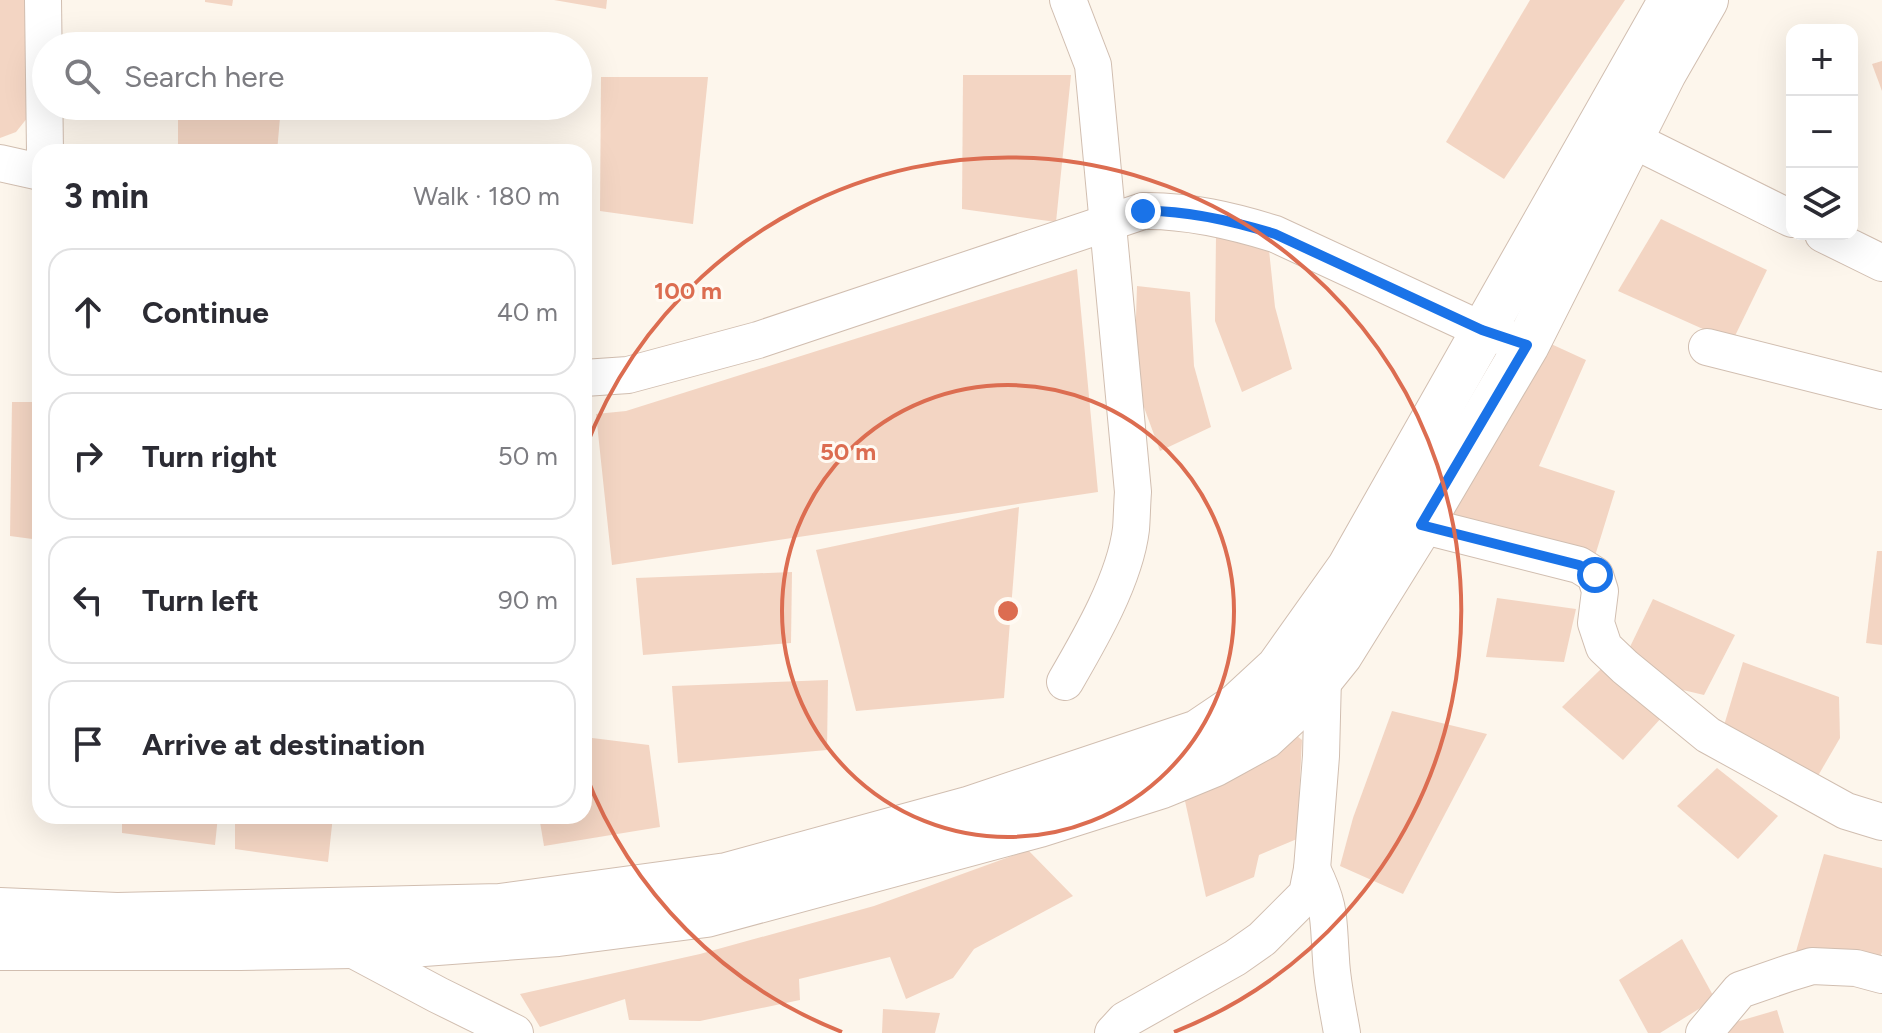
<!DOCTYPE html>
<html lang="en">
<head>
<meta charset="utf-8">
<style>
	body { margin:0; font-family:Figtree,sans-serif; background:#f7f7f7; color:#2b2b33 }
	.controls { position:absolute; right:24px; top:24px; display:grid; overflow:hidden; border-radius:16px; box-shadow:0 8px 32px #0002 }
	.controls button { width:72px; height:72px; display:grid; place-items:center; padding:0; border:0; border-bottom:2px solid #e1e1e2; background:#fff; color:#2b2b33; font:40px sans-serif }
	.stop { position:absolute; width:24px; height:24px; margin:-18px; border:6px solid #1a73e8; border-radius:50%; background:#fff }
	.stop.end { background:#1a73e8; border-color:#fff; box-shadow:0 2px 8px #0008 }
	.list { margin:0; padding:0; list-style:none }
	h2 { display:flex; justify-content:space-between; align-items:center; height:104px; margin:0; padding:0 32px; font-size:34px }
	h2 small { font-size:26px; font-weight:400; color:#7c7c81 }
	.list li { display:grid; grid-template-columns:52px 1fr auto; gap:24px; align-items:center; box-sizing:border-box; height:128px; margin:0 16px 16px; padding:0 16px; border:2px solid #e1e1e2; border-radius:24px }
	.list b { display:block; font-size:30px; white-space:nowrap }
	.list em { font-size:26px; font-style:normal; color:#7c7c81 }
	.icon { flex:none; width:44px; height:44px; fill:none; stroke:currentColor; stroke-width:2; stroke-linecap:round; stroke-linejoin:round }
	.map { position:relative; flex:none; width:1882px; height:1033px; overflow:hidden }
	.search { position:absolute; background:#fff; box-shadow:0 8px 32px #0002; left:32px; top:32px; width:560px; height:88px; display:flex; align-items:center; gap:20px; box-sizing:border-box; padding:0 28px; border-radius:44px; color:#7c7c81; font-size:30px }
	.panel { position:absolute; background:#fff; box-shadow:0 8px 32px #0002; left:32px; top:144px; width:560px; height:680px; border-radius:24px }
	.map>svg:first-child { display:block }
	.building { fill:#f3d5c3 }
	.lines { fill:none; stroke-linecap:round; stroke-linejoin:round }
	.minor-casing { stroke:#d1beb0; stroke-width:38 }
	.tertiary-casing { stroke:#d1beb0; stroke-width:46 }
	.minor { stroke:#fff; stroke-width:36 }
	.tertiary { stroke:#fff; stroke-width:44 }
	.route { stroke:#1a73e8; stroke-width:10 }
	.ring { fill:none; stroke:#dc6d51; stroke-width:4 }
	.centre { fill:#dc6d51; stroke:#fffaf3; stroke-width:4 }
	.ring-label { font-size:24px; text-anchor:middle; font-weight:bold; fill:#dc6d51; stroke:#fffaf3; stroke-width:6; stroke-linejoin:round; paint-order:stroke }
</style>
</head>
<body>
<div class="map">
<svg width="1882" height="1033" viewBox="0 0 1882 1033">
	<rect width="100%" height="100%" fill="#fdf6ec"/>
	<!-- building -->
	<g class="building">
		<path d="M0,0H32L36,107L16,132L0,138Z"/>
		<path d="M205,0H233L232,6L205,2Z"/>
		<path d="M554,0H607L606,9Z"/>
		<path d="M1530,0H1625L1504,179L1446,142Z"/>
		<path d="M1882,61V91L1872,64Z"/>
		<path d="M963,75H1071L1056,222L962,209Z"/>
		<path d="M601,77H708L693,224L600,211Z"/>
		<path d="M178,106H281L277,152H178Z"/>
		<path d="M1661,219L1767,270L1732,342L1618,291Z"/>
		<path d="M1216,236L1269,250L1275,307L1292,369L1242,392L1215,321Z"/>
		<path d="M1077,269L1098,492L612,565L596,414L626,411Z"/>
		<path d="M1137,286L1190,292L1194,366L1211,427L1160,451L1134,380Z"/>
		<path d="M1538,338L1586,360L1539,466L1615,491L1594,559L1443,524Z"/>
		<path d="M12,402H40V540L10,536Z"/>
		<path d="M1019,507L1004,698L856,711L816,550Z"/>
		<path d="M1877,551H1882V645L1866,643Z"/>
		<path d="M792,572L791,643L643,655L636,578Z"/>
		<path d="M1497,598L1576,609L1564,662L1486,657Z"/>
		<path d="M1653,599L1735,635L1704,695L1666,686L1629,649Z"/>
		<path d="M1743,662L1839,697L1840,738L1815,781L1722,732Z"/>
		<path d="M1601,669L1662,717L1623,760L1562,707Z"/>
		<path d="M828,680L827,750L678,763L672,686Z"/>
		<path d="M1392,711L1487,734L1403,894L1340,866L1353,818Z"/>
		<path d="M1292,732L1302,740L1297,839L1259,855L1254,877L1206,897L1185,801L1253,766Z"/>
		<path d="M584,737L649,745L660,827L544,846L539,816H584Z"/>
		<path d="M1717,768L1778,816L1738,859L1677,806Z"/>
		<path d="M122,816H218L215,845L122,833Z"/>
		<path d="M235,816H333L328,862L235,849Z"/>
		<path d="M1028,850L1073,896L974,949L953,978L906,999L890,957L799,979L800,1000L700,1021L629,1020L625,999L540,1027L520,994L700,954L874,906Z"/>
		<path d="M1824,854L1882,868V952L1879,961L1795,955Z"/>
		<path d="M1682,939L1715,999L1660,1033H1648L1619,980Z"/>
		<path d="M883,1009L940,1013L935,1033H882Z"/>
		<path d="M1777,1010L1784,1033H1726L1736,1022Z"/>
	</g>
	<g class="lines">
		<defs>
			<g id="minor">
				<path d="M43,0L45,152"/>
				<path d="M1631,139L1792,219"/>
				<path d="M0,163L40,172"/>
				<path d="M1823,234L1882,263"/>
				<path d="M1707,347L1882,391"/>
				<path d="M584,378L628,375L758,340L1143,211C1188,210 1233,221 1275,234L1482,330L1527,345"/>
				<path d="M1421,525L1579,565L1595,575L1600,591L1596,623L1604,647L1625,667L1708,735L1846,811L1882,822"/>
				<path d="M1065,682C1090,639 1125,579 1131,529C1132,517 1132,504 1133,492L1093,65L1068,0"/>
				<path d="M1312,869C1331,908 1328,917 1331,959C1332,983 1338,1009 1342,1033"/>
				<path d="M348,947L438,995L515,1033"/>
				<path d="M1113,1033L1125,1020L1235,958L1262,939L1307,894L1312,869L1321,756L1323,677"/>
				<path d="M1704,1033L1740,990L1789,973L1812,966L1856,968L1882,975"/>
			</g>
			<g id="tertiary">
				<path d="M0,910L117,915L500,906L727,875L968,809L1198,732L1238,705L1278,668L1349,568L1671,0"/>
				<path d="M0,948H240L410,945L558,934L706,915L1039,825L1162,786L1213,765L1264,737L1303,701L1340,655L1421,525L1527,345L1664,73L1706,0"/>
			</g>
		</defs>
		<!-- minor casing -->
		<use href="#minor" class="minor-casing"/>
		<!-- tertiary casing -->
		<use href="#tertiary" class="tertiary-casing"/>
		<!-- minor -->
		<use href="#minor" class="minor"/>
		<!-- tertiary -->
		<use href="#tertiary" class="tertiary"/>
	</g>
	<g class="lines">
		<!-- route -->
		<path class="route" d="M1143,211C1188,210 1233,221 1275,234L1482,330L1527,345L1421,525L1579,565L1595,575"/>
	</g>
	<!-- distance rings -->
	<g class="ring">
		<circle cx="1008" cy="611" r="226"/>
		<path d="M842 1032A453 453 0 0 1 585 773M585 449A453 453 0 1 1 1174 1032"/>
	</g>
	<circle cx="1008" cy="611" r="12" class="centre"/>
	<g class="ring-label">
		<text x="688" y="299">100 m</text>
		<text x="848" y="460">50 m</text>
	</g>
</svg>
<div class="controls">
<button>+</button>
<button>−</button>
<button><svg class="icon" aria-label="layers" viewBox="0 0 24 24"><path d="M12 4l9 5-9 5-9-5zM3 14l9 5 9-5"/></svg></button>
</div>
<div class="stop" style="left:1595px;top:575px"></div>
<div class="stop end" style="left:1143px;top:211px"></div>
<div class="search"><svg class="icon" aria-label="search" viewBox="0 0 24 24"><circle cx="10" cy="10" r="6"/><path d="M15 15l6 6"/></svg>Search here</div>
<section class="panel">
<h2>3 min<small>Walk · 180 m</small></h2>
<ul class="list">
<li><svg class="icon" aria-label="ahead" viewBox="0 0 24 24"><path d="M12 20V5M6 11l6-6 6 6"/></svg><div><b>Continue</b></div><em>40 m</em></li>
<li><svg class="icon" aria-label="right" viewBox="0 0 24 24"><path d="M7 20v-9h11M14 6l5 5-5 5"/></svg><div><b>Turn right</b></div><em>50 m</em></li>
<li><svg class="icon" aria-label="left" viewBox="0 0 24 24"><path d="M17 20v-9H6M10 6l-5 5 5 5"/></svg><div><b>Turn left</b></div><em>90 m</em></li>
<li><svg class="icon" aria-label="arrive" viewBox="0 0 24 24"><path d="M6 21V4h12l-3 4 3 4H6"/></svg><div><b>Arrive at destination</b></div></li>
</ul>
</section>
</div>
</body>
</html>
